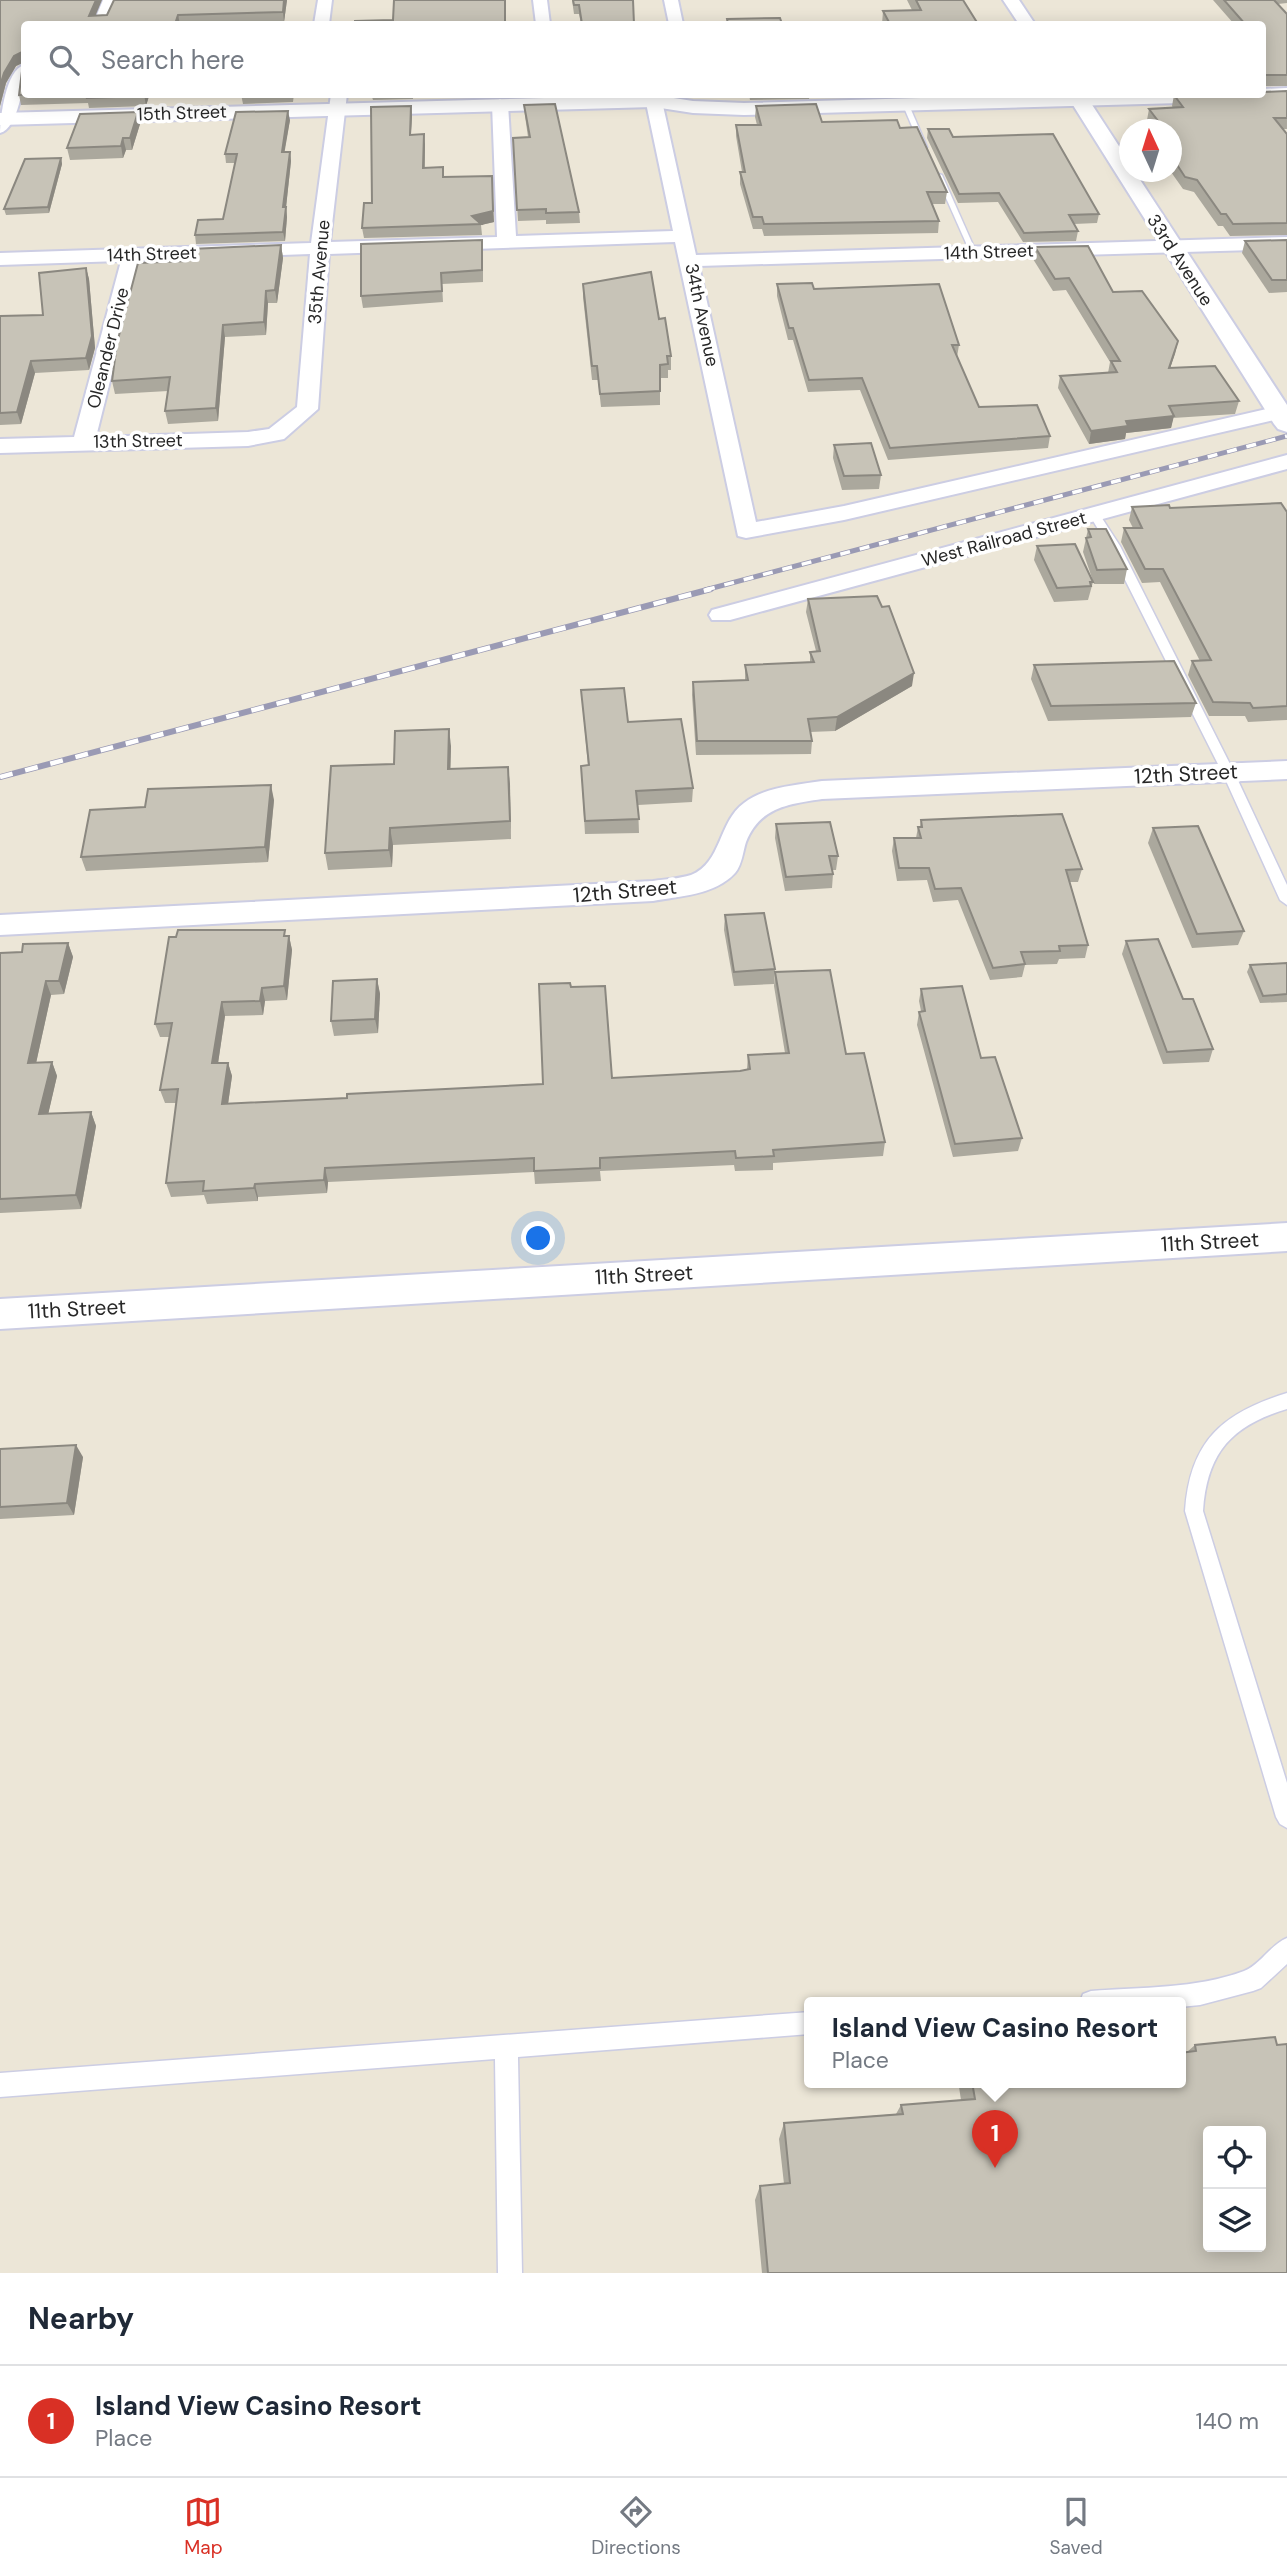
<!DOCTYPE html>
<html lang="en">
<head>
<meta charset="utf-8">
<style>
	body { margin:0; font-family:"DM Sans",sans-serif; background:#f2f2f3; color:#1f2937 }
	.controls { position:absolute; right:21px; bottom:21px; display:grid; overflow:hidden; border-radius:7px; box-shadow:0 4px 18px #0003 }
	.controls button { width:63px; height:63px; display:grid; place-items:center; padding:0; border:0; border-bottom:2px solid #e0e1e3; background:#fff; color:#1f2937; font:35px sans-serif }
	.compass { position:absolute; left:1119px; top:119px; width:63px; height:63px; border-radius:50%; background:#fff; box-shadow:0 4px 18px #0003; rotate:356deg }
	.you { position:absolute; left:539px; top:1239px; width:24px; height:24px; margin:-18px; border:5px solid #fff; border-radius:50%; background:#1a73e8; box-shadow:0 0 0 10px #1a73e833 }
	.badge { display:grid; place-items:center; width:46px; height:46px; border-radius:50%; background:#d93025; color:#fff; font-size:23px; font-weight:700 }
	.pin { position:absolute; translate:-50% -58px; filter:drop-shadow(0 2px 4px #0008) }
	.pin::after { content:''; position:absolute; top:37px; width:24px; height:21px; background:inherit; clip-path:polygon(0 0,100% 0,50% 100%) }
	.popup { position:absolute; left:804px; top:1997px; width:382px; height:91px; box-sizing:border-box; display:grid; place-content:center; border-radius:7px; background:#fff; filter:drop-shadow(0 2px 5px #0005); font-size:23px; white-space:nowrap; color:#747a83 }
	.popup b { font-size:26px; color:#1f2937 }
	.popup::after { content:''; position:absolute; left:50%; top:100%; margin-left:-14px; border:14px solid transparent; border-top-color:#fff }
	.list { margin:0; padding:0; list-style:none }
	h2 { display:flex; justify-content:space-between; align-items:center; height:91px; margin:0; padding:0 28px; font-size:30px }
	h2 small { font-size:23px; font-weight:400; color:#747a83 }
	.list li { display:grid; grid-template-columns:46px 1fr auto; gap:21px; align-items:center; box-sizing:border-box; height:112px; padding:0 28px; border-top:2px solid #e0e1e3 }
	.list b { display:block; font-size:26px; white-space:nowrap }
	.list p { margin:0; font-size:23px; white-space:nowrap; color:#747a83 }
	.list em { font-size:23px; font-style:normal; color:#747a83 }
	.icon { flex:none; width:38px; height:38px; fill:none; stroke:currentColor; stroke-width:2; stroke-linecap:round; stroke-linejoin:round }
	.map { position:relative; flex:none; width:1287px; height:2273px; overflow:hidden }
	.search { position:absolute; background:#fff; box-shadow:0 4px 18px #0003; left:21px; right:21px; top:21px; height:77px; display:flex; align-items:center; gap:18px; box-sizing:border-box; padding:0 24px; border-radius:7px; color:#747a83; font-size:26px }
	.sheet { height:203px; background:#fff }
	nav { display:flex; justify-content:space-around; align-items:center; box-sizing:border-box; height:98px; border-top:2px solid #e0e1e3; background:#fff; font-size:19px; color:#747a83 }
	nav a { display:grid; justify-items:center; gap:4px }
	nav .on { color:#d93025 }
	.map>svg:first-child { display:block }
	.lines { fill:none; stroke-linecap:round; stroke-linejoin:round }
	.service-casing { stroke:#cccde3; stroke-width:3 }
	.minor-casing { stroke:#cccde3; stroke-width:4 }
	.tertiary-casing { stroke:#cccde3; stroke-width:4 }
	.secondary-casing { stroke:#cccde3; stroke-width:4 }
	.service { fill:#fff; fill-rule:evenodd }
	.minor { fill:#fff; fill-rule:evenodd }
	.tertiary { fill:#fff; fill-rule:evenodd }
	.secondary { fill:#fff; fill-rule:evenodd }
	.rail-far1-casing { stroke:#9a9ab4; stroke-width:5 }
	.rail-casing { stroke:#9a9ab4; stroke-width:6 }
	.rail-far1 { stroke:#fff; stroke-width:3.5; stroke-dasharray:10; stroke-linecap:butt }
	.rail { stroke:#fff; stroke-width:4.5; stroke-dasharray:13; stroke-linecap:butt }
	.wall { fill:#aba89d }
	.shaded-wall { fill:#8b8880 }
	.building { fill:#c7c3b7; stroke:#8b8880; stroke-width:2; fill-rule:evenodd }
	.labels { text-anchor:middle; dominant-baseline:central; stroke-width:7; stroke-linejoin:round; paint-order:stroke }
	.far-street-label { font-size:18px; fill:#272727; stroke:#fff }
	.street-label { font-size:21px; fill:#272727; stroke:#fff }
</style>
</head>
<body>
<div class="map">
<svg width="1287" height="2273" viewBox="0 0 1287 2273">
	<rect width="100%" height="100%" fill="#ece6d7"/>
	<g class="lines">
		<defs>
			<g id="service">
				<path d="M902,103L909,105L927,147L920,145Z"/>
				<path d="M935,173L942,175L977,254L970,252Z"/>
				<path d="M1090,512H1098L1120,546L1234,772L1287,885V905L1280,900L1222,772L1108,546L1089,514Z"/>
				<path d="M1287,1393V1409C1231,1426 1207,1453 1203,1511L1287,1783V1828L1280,1824L1276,1817L1185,1511C1190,1441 1222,1413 1287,1393Z"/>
				<path d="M1287,1938V1964L1261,1988L1253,1991L1200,2005L1180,2007V2002H1080L1083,1994L1091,1991C1141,1987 1196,1989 1244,1971C1260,1965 1270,1945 1287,1938Z"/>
				<path d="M810,2012V2034L518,2057L522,2273H498L495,2059L0,2097V2073Z"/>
			</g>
			<g id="minor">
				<path d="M103,0H117L107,24H93Z"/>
				<path d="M318,0H332L329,24H314Z"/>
				<path d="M533,0H547L550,24H536Z"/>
				<path d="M664,0H678L683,24H669Z"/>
				<path d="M24,65C25,81 18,129 0,133C0,117 6,70 24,65Z"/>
				<path d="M331,94H347L330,242L497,237L492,104L500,99L508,104L516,236L673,231L646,103L636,94H655L662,101L696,255L1287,237V249L699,266L756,522L844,506L1280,406L1287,407V417L844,520L746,538L738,536L675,242L329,254L318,409L284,439L248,446L0,453V439L74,437L121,261L0,265V253L311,243ZM310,254L297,407L269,429L248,432L96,437L140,260Z"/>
				<path d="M1287,455V469L730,620H712L709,615L712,610Z"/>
				<path d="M1287,761V779L822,799C789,804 760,807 746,842C743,851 742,865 735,873C715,895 680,896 653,901L0,935V915L653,881C665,879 679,879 691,875C722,863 718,822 744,803C764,787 797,785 822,781Z"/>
				<path d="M1287,1223V1251L0,1329V1299Z"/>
			</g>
			<g id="tertiary">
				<path d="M1003,0H1019L1035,24H1019Z"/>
				<path d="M1066,94H1085L1130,163V172H1135L1287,405V432L1278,429L1274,424Z"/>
			</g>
			<path id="secondary" d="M1287,88V100L744,115L693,113L654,107L0,125V113L654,95L693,101L744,103L1064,94H1262V89Z"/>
		</defs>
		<!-- service casing -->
		<use href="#service" class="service-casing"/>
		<!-- minor casing -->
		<use href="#minor" class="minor-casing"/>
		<!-- tertiary casing -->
		<use href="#tertiary" class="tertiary-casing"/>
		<!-- secondary casing -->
		<use href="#secondary" class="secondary-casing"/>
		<!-- service -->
		<use href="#service" class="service"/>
		<!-- minor -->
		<use href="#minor" class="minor"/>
		<!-- tertiary -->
		<use href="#tertiary" class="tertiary"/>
		<!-- secondary -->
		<use href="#secondary" class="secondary"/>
		<defs>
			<path id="rail-far1" d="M705,590L1287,436"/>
			<path id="rail" d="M0,777L711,589"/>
		</defs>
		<!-- rail-far1 casing -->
		<use href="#rail-far1" class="rail-far1-casing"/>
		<!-- rail casing -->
		<use href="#rail" class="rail-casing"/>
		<!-- rail-far1 -->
		<use href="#rail-far1" class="rail-far1"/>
		<!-- rail -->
		<use href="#rail" class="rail"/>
	</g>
	<!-- wall -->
	<g class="wall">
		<path d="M0,0L95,16L287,0L284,22L179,24L24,94H158V96H149L146,106L89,108L88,103L21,105L19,95L23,63L16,66L6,83L0,106Z"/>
		<path d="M572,0H633L634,24H650H581L579,14H574Z"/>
		<path d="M907,0H963L978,24H882L883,11L912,10Z"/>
		<path d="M1213,0H1287V3L1278,4L1287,14V86H1263V24H1234Z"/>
		<path d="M1287,91V129H1283L1287,134V235L1230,236L1223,226H1218L1194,192L1183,189L1171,172L1172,130H1145L1147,122H1148L1147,120L1149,109L1173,108L1172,106L1174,95Z"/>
		<path d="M241,94H294L293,102L243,104Z"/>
		<path d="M359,94H413V99L373,100L372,97L359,98Z"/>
		<path d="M749,94H810L809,99L750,100Z"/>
		<path d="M524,105L579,212L580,223L546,224V220L518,221L513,138L528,137L525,116Z"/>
		<path d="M411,106L412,116L411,134L425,144V168L443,167L444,177L494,222L481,225L482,235L364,238L362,228Z"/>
		<path d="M756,106L822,122L900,128L947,192L945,204H932L939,221L938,233L764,236L762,229H753L740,184V172H742L736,136V125H757L755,117Z"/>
		<path d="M290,120L284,152H290L291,161L286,207L287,217L285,241L196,244L195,235L223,219L235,163H226L225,154Z"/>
		<path d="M140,124L132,150H126L123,158L70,160L67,148Z"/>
		<path d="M928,129L1099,214L1097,223L1074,224L1078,231L1076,241L1023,242L998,202L958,203L927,138Z"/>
		<path d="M61,158L62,164L49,213L6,215L4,209Z"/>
		<path d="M1287,240V292L1269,293L1242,253L1245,241Z"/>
		<path d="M281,245L283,258L277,303H268L266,335L225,337L218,421L168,424L165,411L168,391L115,394L112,381L187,261Z"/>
		<path d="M1035,247L1113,292L1178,341L1170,368L1239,401L1235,414L1173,418L1171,428L1126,433L1125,439L1089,444L1058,388L1060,376L1108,373L1110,362L1066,290L1053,291L1033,259Z"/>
		<path d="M483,251V282L442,284L443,302L363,308L361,296Z"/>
		<path d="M86,268L89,279L95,348L89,370L35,373L21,424L0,425V316L43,315Z"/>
		<path d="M583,284L659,319L671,356V370H668V378H660V405L601,407L598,380H592L583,297Z"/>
		<path d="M777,284L814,289L959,345L957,357L979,407L1050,436L1048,448L888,460L860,390L808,392L793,340H788L777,296Z"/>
		<path d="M834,445L881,475L879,489L842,490L833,458Z"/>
		<path d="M1132,507L1287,512V720L1248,722L1245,716H1209L1188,675L1192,661H1200L1160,582L1142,583L1121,542L1124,528H1133L1129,520Z"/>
		<path d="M1088,529L1127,569L1124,584H1094L1083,552Z"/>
		<path d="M1037,546L1093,582L1088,600L1054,602L1034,560Z"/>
		<path d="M808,599L912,686L835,731L810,732L812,741L811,754L696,755L692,695L693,682L745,681V665L810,662V652L816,651L806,612Z"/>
		<path d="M1034,665L1196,703L1191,717L1048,721L1031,679Z"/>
		<path d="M581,690L628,722L693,788L692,802L638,805L639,833L585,834L581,766H588Z"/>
		<path d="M451,746L450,769L508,767L511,839L393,845L392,867L328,870L325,853L394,764Z"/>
		<path d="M274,800L268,862L86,871L81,857L145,807Z"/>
		<path d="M921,820L1082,869L1078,882H1070L1088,945L1085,958L1059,959L1057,964L1025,965L1022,977L990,980L958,900L933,902L927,880L897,881L892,851L894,838H916L918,827H920Z"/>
		<path d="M776,824L838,856L836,870H832L833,874L832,888L785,891L775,838Z"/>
		<path d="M1153,828L1244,931L1238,945L1192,948L1148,843Z"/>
		<path d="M725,915L775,969L774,984L734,986L724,930Z"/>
		<path d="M286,936H289L292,950L287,1000L265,1001L263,1015L225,1016L218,1063H228L232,1076L228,1104L347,1098L543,1084L571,987L612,1078L740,1071L747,1069L748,1055L785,1053L774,986L775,972L846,1054L885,1142L883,1156L773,1163V1170L735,1171L734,1165L600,1171L601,1181L535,1184L534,1172L328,1182L327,1193L258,1197V1201L207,1204L204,1195L171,1197L166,1183L176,1103H165L160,1090L170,1037H160L155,1024Z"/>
		<path d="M1126,941L1183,999L1213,1049L1209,1062L1163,1064L1122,954Z"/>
		<path d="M68,943L73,957L64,994L51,995L36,1063L52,1062L57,1076L48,1114L91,1112L96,1126L81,1209L0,1213V953L22,952Z"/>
		<path d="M1287,963V1002L1260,1003L1247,972L1250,965Z"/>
		<path d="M377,979L380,994L378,1033L334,1036L331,1021Z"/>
		<path d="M921,989L981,1058L1022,1138L1018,1151L953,1157L917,1025L919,1012L921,1011L919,1001Z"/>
		<path d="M0,1449L83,1457L74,1515L0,1519Z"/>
		<path d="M1195,2045L1287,2273H762L755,2200L760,2186L784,2184L779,2139L784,2123L896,2114L901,2105L961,2100L959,2087L962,2082H1180L1187,2052Z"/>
	</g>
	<!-- shaded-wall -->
	<g class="shaded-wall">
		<path d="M96,0H102L92,24L89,16Z"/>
		<path d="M284,0H287L284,22L283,12Z"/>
		<path d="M178,15L180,24H175Z"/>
		<path d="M22,52L24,62L16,66L6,83L0,106V86L4,73L14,56Z"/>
		<path d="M144,94H149V96L146,106Z"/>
		<path d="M411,106L412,116L410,145V135Z"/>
		<path d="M288,111L290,120L283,161L282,152Z"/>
		<path d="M138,112L140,124L132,150L130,138Z"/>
		<path d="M424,134L425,144L424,178L423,168Z"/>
		<path d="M123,138L126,150L123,158L121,146Z"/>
		<path d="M290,152L291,161L285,217L283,207Z"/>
		<path d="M61,158L62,164L49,213L48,207Z"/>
		<path d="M492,176L494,222L481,225L472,216Z"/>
		<path d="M286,207L287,217L285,241L283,232Z"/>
		<path d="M281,245L283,258L277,303L275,290Z"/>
		<path d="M86,268L89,279L95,348L89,370L86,358Z"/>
		<path d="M266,291L268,303L266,335L264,322Z"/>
		<path d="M223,325L225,337L218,421L216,408Z"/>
		<path d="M1178,341L1175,354L1166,380L1169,368Z"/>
		<path d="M31,361L35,373L21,424L17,412Z"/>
		<path d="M1174,416L1171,428L1126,433L1125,439L1089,444L1091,431L1126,421Z"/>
		<path d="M914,673L912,686L835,731L837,717Z"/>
		<path d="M449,729L451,746L450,787L448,769Z"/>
		<path d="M508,767L510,784L511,839L510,821Z"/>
		<path d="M271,785L274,800L268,862L265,847Z"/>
		<path d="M390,828L393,845L392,867L389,850Z"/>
		<path d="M289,936L292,950L287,1000L284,986Z"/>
		<path d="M68,943L73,957L64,994L59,981Z"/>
		<path d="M377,979L380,994L378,1033L375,1019Z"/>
		<path d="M46,981L51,995L33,1077L28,1063Z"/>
		<path d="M262,988L265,1001L263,1015L260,1001Z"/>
		<path d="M222,1002L225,1016L216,1077L212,1063Z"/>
		<path d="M52,1062L57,1076L45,1128L39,1114Z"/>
		<path d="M228,1063L232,1076L226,1118L222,1104Z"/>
		<path d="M91,1112L96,1126L81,1209L76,1195Z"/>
		<path d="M325,1168L328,1182L327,1193L324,1180Z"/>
		<path d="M255,1184L258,1197V1201L254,1188Z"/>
		<path d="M76,1445L83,1457L74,1515L67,1503Z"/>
	</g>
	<!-- building -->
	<g class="building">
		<path d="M0,0H96L89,16L107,15L114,0H284L283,12L178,15L175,24H24V94H28L19,95L24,55L22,52L14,56L4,73L0,86Z"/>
		<path d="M394,0H505V24H355V21L393,20Z"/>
		<path d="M573,0H633L634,24H650H582L579,5H574Z"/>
		<path d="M916,0H963L978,24H890L883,11L921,10Z"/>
		<path d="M1224,0H1274L1287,14V75H1265L1263,79V24H1245Z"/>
		<path d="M780,18L782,24H728L727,19Z"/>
		<path d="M1287,91V118H1274L1287,134V223L1233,224L1226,214H1221L1197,180L1185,177L1172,157V130H1152L1147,122L1158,121L1149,109L1183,107L1174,95L1263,94V92Z"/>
		<path d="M88,94H144V96L87,98Z"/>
		<path d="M555,104L579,212L546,213V209L517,210L513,138L530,137L524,105Z"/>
		<path d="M816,104L822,122L897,120L900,128L917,127L947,192H927L939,221L764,224L762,217H753L740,172H745L736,125H761L756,106Z"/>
		<path d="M411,106L410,135L424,134L423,168L443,167V177L492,176L493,211L472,216L481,224L362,228L364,203H372L371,107Z"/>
		<path d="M288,111L282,152H290L283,207H286L283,232L195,235L198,220L223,219L237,154H225L236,112Z"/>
		<path d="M138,112L130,138H123L121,146L67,148L80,114Z"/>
		<path d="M928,129H949L953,137L1053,134L1099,214L1069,215L1078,231L1024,233L999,193L959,194Z"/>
		<path d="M61,158L48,207L4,209L25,159Z"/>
		<path d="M482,240V270L441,273L442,291L361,296V244Z"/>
		<path d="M1287,240V280H1272L1245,241Z"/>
		<path d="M281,245L275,290L266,291L264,322L223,325L216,408L165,411L170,377L112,381L117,343L138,263L187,261L190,249Z"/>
		<path d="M1088,246L1113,292L1142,291L1178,341L1169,368L1215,366L1239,401L1169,406L1174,416L1126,421L1128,426L1091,431L1060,376L1117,372L1111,361H1120L1069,278L1055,279L1035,247Z"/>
		<path d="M86,268L92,336L86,358L31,361L17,412L0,413V316L43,315L39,273Z"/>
		<path d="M651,272L659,319L665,318L671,356H667L668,364L660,365V391L600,394L597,366H592L583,284Z"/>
		<path d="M812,283L814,289L939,284L959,345H952L979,407L1037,405L1050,436L890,448L862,378L809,380L793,328H789L777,284Z"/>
		<path d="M871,443L881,475L844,476L834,445Z"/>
		<path d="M1281,503L1287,512V706L1253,708L1250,703L1213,702L1192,661L1211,660L1163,569H1145L1124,528H1142L1132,507L1169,505L1170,508Z"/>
		<path d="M1088,529H1106L1127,569L1097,570L1086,538L1091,537Z"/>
		<path d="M1075,544L1093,582H1090L1091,586L1057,588L1037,546Z"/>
		<path d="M877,596L882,607L889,606L914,673L837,717L808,719L812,741H697L693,682L748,680L745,665L814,662L810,652L820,651L808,599Z"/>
		<path d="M1174,661L1196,703L1051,706L1034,665Z"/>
		<path d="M624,688L628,722L681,719L693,788L636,791L639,819L585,821L581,766L589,765L581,690Z"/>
		<path d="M449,729L448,769L508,767L510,821L390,828L389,850L325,853L331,766L394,764L395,731Z"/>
		<path d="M271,785L265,847L81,857L90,810L145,807L148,789Z"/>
		<path d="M1062,814L1082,869L1066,870L1088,945L1059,946L1060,951L1021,952L1025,964L993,968L961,888L935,889L929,868H899L894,838H921L918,827H922L921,820Z"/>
		<path d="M830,822L838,856H829L833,874L786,877L776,824Z"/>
		<path d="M1198,826L1244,931L1197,934L1153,828Z"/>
		<path d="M764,913L775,969L734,972L725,915Z"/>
		<path d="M178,930H285L284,936H289L284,986L262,988L260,1001L222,1002L212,1063H228L222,1104L347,1098V1094L543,1084L539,984L570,983L571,987L605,986L612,1078L740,1071L750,1069L748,1055L789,1053L775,972L830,970L846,1054L864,1053L885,1142L773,1150L774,1156L736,1158L735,1151L600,1158V1168L534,1171V1158L325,1168L324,1180L255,1184L254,1188L203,1191L204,1181L166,1183L178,1089L160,1090L172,1023L155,1024L169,937H176Z"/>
		<path d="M1158,939L1183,999H1193L1213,1049L1167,1052L1126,941Z"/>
		<path d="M68,943L59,981H46L28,1063L52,1062L39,1114L91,1112L76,1195L0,1199V953L22,952L23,944Z"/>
		<path d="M1287,963V994L1263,996L1250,965Z"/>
		<path d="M377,979L375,1019L331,1021L333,981Z"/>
		<path d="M962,986L981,1058L995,1057L1022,1138L955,1144L919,1012L925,1011L921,989Z"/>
		<path d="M76,1445L67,1503L0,1507V1449Z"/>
		<path d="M1275,2037L1277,2045L1287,2044V2273H768L760,2186L790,2183L784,2123L903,2114L901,2105L975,2099L972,2082H1180V2053L1196,2051L1195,2045ZM1208,2131H1261V2247H1208Z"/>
	</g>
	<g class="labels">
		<!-- far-street labels -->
		<g class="far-street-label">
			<text transform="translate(182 113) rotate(-2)">15th Street</text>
			<text transform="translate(989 252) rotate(-2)">14th Street</text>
			<text transform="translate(152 254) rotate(-2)">14th Street</text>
			<text transform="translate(1180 260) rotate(57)">33rd Avenue</text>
			<text transform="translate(319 272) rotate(-85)">35th Avenue</text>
			<text transform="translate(702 315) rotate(78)">34th Avenue</text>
			<text transform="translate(108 348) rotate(-76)">Oleander Drive</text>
			<text transform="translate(138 441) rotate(-1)">13th Street</text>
			<text transform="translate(1004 539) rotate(-15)">West Railroad Street</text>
		</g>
		<!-- street labels -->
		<g class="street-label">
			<text transform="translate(1186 774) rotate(-3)">12th Street</text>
			<text transform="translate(625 891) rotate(-5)">12th Street</text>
			<text transform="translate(1210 1242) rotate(-3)">11th Street</text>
			<text transform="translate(644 1275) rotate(-3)">11th Street</text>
			<text transform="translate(77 1309) rotate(-3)">11th Street</text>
		</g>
	</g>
</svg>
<div class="controls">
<button><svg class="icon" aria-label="locate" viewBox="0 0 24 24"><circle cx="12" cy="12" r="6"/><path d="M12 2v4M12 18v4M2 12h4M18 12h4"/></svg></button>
<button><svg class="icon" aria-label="layers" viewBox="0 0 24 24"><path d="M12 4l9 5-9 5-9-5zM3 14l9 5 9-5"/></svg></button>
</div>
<svg class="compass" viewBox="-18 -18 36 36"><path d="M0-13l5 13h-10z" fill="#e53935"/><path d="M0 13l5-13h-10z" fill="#747a83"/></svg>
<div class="you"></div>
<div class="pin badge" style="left:995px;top:2168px">1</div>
<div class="popup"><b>Island View Casino Resort</b>Place</div>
<div class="search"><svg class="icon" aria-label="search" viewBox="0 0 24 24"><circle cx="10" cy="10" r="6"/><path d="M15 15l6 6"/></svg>Search here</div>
</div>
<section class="sheet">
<h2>Nearby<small></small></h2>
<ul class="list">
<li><span class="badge">1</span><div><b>Island View Casino Resort</b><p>Place</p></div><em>140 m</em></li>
</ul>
</section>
<nav>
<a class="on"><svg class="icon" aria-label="map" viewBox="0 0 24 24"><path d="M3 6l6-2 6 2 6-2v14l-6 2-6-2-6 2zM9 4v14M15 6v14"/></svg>Map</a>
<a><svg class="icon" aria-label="directions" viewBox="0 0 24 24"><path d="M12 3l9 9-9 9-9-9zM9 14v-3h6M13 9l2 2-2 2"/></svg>Directions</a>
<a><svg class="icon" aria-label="saved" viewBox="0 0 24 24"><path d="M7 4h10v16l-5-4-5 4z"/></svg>Saved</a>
</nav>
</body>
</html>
